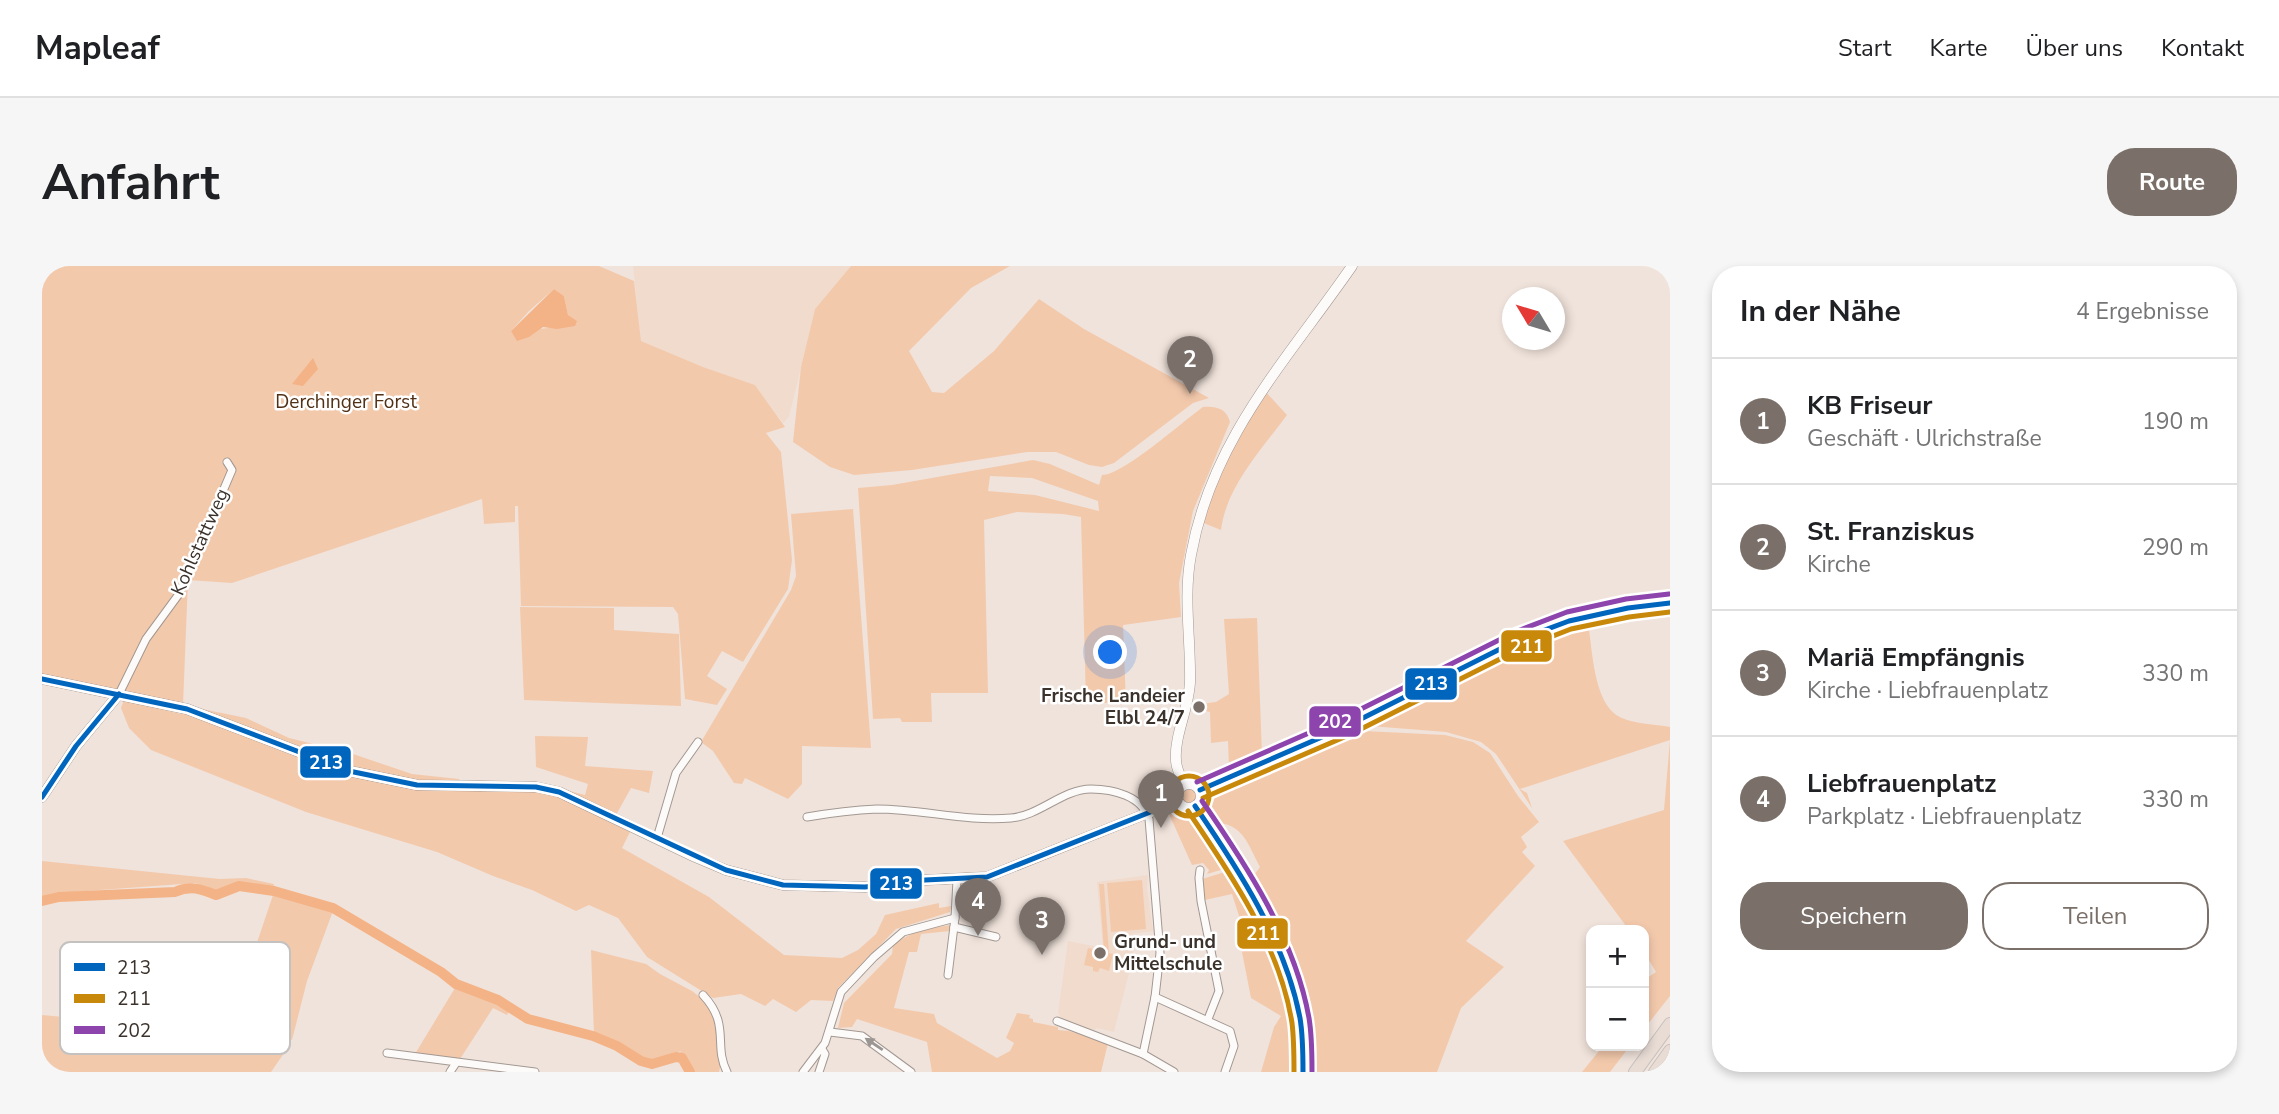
<!DOCTYPE html>
<html lang="de">
<head>
<meta charset="utf-8">
<style>
	body { margin:0; font-family:"Nunito Sans",sans-serif; background:#f6f6f6; color:#202124 }
	.controls { position:absolute; right:21px; bottom:21px; display:grid; overflow:hidden; border-radius:14px; box-shadow:0 4px 10px #0003 }
	.controls button { width:63px; height:63px; display:grid; place-items:center; padding:0; border:0; border-bottom:2px solid #e0e0e0; background:#fff; color:#202124; font:35px sans-serif }
	.compass { position:absolute; left:1460px; top:21px; width:63px; height:63px; border-radius:50%; background:#fff; box-shadow:0 4px 10px #0003; rotate:308deg }
	.you { position:absolute; left:1069px; top:387px; width:24px; height:24px; margin:-18px; border:5px solid #fff; border-radius:50%; background:#1a73e8; box-shadow:0 0 0 10px #1a73e833 }
	.badge { display:grid; place-items:center; width:46px; height:46px; border-radius:50%; background:#7a7069; color:#fff; font-size:23px; font-weight:700 }
	.pin { position:absolute; translate:-50% -58px; filter:drop-shadow(0 2px 4px #0008) }
	.pin::after { content:''; position:absolute; top:37px; width:24px; height:21px; background:inherit; clip-path:polygon(0 0,100% 0,50% 100%) }
	.list { margin:0; padding:0; list-style:none }
	h2 { display:flex; justify-content:space-between; align-items:center; height:91px; margin:0; padding:0 28px; font-size:30px }
	h2 small { font-size:23px; font-weight:400; color:#757577 }
	.list li { display:grid; grid-template-columns:46px 1fr auto; gap:21px; align-items:center; box-sizing:border-box; height:126px; padding:0 28px; border-top:2px solid #e0e0e0 }
	.list b { display:block; font-size:26px; white-space:nowrap }
	.list p { margin:0; font-size:23px; white-space:nowrap; color:#757577 }
	.list em { font-size:23px; font-style:normal; color:#757577 }
	.actions { display:flex; gap:14px; padding:21px 28px }
	.actions a { flex:1; padding:16px 0; border:2px solid #7a7069; border-radius:28px; text-align:center; font-size:24px; color:#7a7069 }
	.actions .main { background:#7a7069; color:#fff }
	.map { position:relative; flex:none; width:1628px; height:806px; overflow:hidden; border-radius:28px }
	header { display:flex; align-items:center; gap:42px; box-sizing:border-box; height:98px; padding:0 35px; background:#fff; border-bottom:2px solid #e0e0e0 }
	header strong { font-size:33px }
	nav { display:flex; gap:38px; margin-inline-start:auto; font-size:24px }
	.intro { display:flex; align-items:center; justify-content:space-between; box-sizing:border-box; height:168px; padding:0 42px }
	h1 { margin:0; font-size:49px }
	.button { padding:18px 32px; border-radius:28px; background:#7a7069; color:#fff; font-size:24px; font-weight:700 }
	main { display:flex; gap:42px; padding:0 42px }
	aside { flex:1; background:#fff; border-radius:28px; box-shadow:0 4px 10px #0003 }
	.map>svg:first-child { display:block }
	.built { fill:#f1dbcd }
	.green { fill:#f3c9ac; fill-rule:evenodd }
	.water { fill:#f4b386 }
	.lines { fill:none; stroke-linecap:round; stroke-linejoin:round }
	.river { stroke:#f4b386; stroke-width:10 }
	.street-casing { stroke:#a29892; stroke-width:9 }
	.secondary-casing { stroke:#a29892; stroke-width:11 }
	.highway-casing { stroke:#c7c0bc; stroke-width:14 }
	.street { stroke:#fdfbfa; stroke-width:7 }
	.secondary { stroke:#fdfbfa; stroke-width:10 }
	.highway { stroke:#e8dcd5; stroke-width:12 }
	.bus-1-casing { stroke:#fff; stroke-width:10 }
	.bus-2-casing { stroke:#fff; stroke-width:10 }
	.bus-3-casing { stroke:#fff; stroke-width:10 }
	.bus-1 { stroke:#0065bd; stroke-width:5 }
	.bus-2 { stroke:#c8890b; stroke-width:5 }
	.bus-3 { stroke:#8e44ad; stroke-width:5 }
	.oneway { fill:#9c9693 }
	.poi-dot { fill:#7a7069; stroke:#fff; stroke-width:2.5 }
	.labels { text-anchor:middle; dominant-baseline:central; stroke-width:5; stroke-linejoin:round; paint-order:stroke }
	.park-label { font-size:19px; fill:#523016; stroke:#fff }
	.street-label { font-size:19px; fill:#3b322c; stroke:#fff }
	.poi-label { font-size:19px; font-weight:bold; fill:#3b322c; stroke:#fff; text-anchor:end }
	.key { fill:#fff; stroke:#c4c2c0; stroke-width:2 }
	.key-label { font-size:19px; fill:#3b322c }
	.line-badge { stroke:#fff; stroke-width:2.5 }
	.badge-label { font-size:19px; text-anchor:middle; font-weight:bold; fill:#fff }
</style>
</head>
<body>
<header>
<strong>Mapleaf</strong>
<nav><a>Start</a><a>Karte</a><a>Über uns</a><a>Kontakt</a></nav>
</header>
<div class="intro"><h1>Anfahrt</h1><a class="button">Route</a></div>
<main>
<div class="map">
<svg width="1628" height="806" viewBox="0 0 1628 806">
	<rect width="100%" height="100%" fill="#f0e3db"/>
	<!-- built -->
	<g class="built">
		<path d="M591,0H809L773,43L747,151L741,157L713,119L661,101L599,75Z"/>
		<path d="M1106,609L1105,622L1111,665L1090,668L1091,691L1072,766L1055,762L1052,764L1021,755L1016,747L1026,675L1061,682L1055,616Z"/>
	</g>
	<!-- green -->
	<g class="green">
		<path d="M0,0H557L592,15L599,75L661,101L713,119L743,161L724,167L739,186L750,294L746,323L701,396L680,385L665,410L685,423L675,439L643,433L636,348L631,341L479,340L476,240H473V256L442,258L440,233L190,317L146,314L141,439L204,452L247,472L308,487L370,508L417,513L422,524L492,526L508,520L543,529L546,518L494,501L493,470L546,471L543,500L611,505L607,527L589,522L574,549L576,559L588,566L580,582L667,631L742,689L800,692L816,684L834,668L843,649L897,637V642L909,640L908,646L854,663L796,722L791,735L769,734L754,746L731,733L723,740L699,728L671,732L605,691L576,652L547,639L534,645L490,624L451,610L395,586L264,546L109,484L87,462L79,442L82,434L139,448L141,439L86,427L82,423L105,375L135,327L77,421L72,424L0,409ZM512,23L522,30L526,49L534,56C513,64 491,62 469,65L487,45Z"/>
		<path d="M809,0H968L929,22L867,85L890,126L902,127L952,85L997,33L1042,63L1167,132L1151,137L1072,197L1060,201L1047,199L1014,186H985L870,204L812,209L788,201L751,176L759,101L773,43Z"/>
		<path d="M1223,125L1245,149C1220,183 1184,221 1179,264L1159,256L1181,199Z"/>
		<path d="M1161,141C1174,140 1184,142 1188,156L1151,245L1137,317L1139,351L1081,359L1084,438L1044,436L1039,251L1021,248L975,246L942,254L946,427H889L890,456H860L858,452L831,453L816,222L850,219L991,194L1008,198L1057,219L1060,209C1081,209 1140,156 1161,141ZM948,210L990,212L1056,235L1057,245L993,229L946,225Z"/>
		<path d="M811,243L829,482L760,480V518L746,533L703,512L700,518L692,517L671,485L659,476L749,324L754,310L749,248Z"/>
		<path d="M478,341L572,342V364L637,368L639,440L482,434Z"/>
		<path d="M1215,352L1220,489L1187,502L1186,475L1169,477L1168,446L1160,444L1159,438L1174,436L1187,428L1182,353Z"/>
		<path d="M1546,358C1551,384 1551,440 1580,452C1593,458 1613,458 1628,461V730L1602,763V714L1614,706L1602,686V664H1587L1521,575L1622,544L1628,474L1478,523L1485,527L1490,542L1454,488L1439,476L1404,466L1328,460L1337,453C1404,417 1472,376 1546,358Z"/>
		<path d="M1322,465L1403,469L1431,476L1448,487L1476,530L1497,556L1479,571L1485,581L1480,586L1493,600L1424,675L1462,701L1419,742L1395,806H1269V771L1250,695L1207,616L1218,601C1205,577 1202,558 1171,556L1165,546L1173,532L1303,469L1310,470Z"/>
		<path d="M1133,508L1135,517L1125,533L1121,523L1127,510Z"/>
		<circle cx="1147" cy="530" r="9"/>
		<path d="M1131,547L1139,548L1145,552L1182,603L1165,608L1167,604L1161,597L1150,599L1127,548Z"/>
		<path d="M1176,559L1182,560L1184,563L1205,602L1207,607L1204,612L1174,563Z"/>
		<path d="M0,595L178,613L204,612L232,618L231,622L198,617L175,626L154,617L17,627L0,631Z"/>
		<path d="M1183,606C1208,650 1238,692 1244,743L1247,740L1256,787L1254,806H1219L1232,761L1239,750L1209,732L1200,686L1202,684L1193,655L1198,653L1190,628L1163,634L1160,613Z"/>
		<path d="M1100,614L1104,663L1069,666L1065,617Z"/>
		<path d="M1057,618H1062L1067,687L1071,688L1067,705L1058,702L1056,706L1051,705V701L1042,699L1046,682L1062,685Z"/>
		<path d="M231,629L291,645L265,715L250,774L228,763L188,757Z"/>
		<path d="M909,659L908,665L879,668L875,686H867L852,742L892,748L895,757L955,792L968,785L972,777L964,772L975,747L988,749L987,752L991,753V756L1016,761V764L1027,765L1066,777L1059,806H890L885,776L815,753L810,761L796,762L802,737L850,688L851,679C869,665 887,662 909,659Z"/>
		<path d="M549,684L604,698L618,708L650,725L667,738L675,761L679,798L677,806H644L640,798L634,795L639,785L609,796L597,793L578,780L552,769Z"/>
		<path d="M413,722L436,729L467,745L465,749L451,742L418,793L373,788Z"/>
		<path d="M0,749L86,757L112,764H168L209,769L247,780L229,806H0Z"/>
		<path d="M1561,780H1588L1568,806H1540Z"/>
	</g>
	<!-- water -->
	<g class="water">
		<path d="M512,23L522,30L526,49L535,55L533,60L515,63L501,61L487,71L475,75L469,65Z"/>
		<path d="M271,92L276,103L261,120L250,118Z"/>
	</g>
	<g class="lines">
		<!-- river -->
		<path class="river" d="M0,635L17,631L133,626C149,619 159,623 174,629L197,620L232,625L291,642L399,706L414,718L456,734L486,753L551,770L575,780L599,795L610,798L634,791L640,792L648,806"/>
		<defs>
			<g id="street">
				<path d="M77,428L104,373L137,328L190,204L185,196"/>
				<path d="M765,551C788,547 812,544 835,543C880,543 924,556 969,552C997,550 1021,523 1049,523C1071,523 1100,530 1107,553L1118,687L1113,731L1101,788"/>
				<path d="M615,572L634,507L656,476"/>
				<path d="M1158,604L1157,612L1159,635L1177,725L1166,753"/>
				<path d="M912,661L954,671"/>
				<path d="M906,709L913,652L915,614"/>
				<path d="M661,729C689,759 671,779 685,806"/>
				<path d="M1113,731L1188,765L1192,780L1183,806"/>
				<path d="M1015,755L1101,788L1132,806"/>
				<path d="M788,766L820,770L869,806"/>
				<path d="M345,787L493,806"/>
				<path d="M408,806L414,797"/>
				<path d="M761,806L783,777L799,726L832,691L861,666L913,652"/>
				<path d="M777,806L783,788L780,783"/>
			</g>
			<g id="secondary">
				<path d="M0,413L145,443L307,505L375,519L494,521L517,526L653,591L684,604L741,619L823,621L883,614L945,611L1136,535"/>
				<circle cx="1147" cy="530" r="12"/>
				<path d="M1142,519C1139,511 1134,503 1134,494C1132,470 1147,442 1148,416C1149,374 1141,331 1149,289C1170,172 1245,94 1310,0"/>
				<path d="M1158,524L1303,461L1476,374L1527,355L1586,342L1628,337"/>
				<path d="M0,531L34,480L77,428"/>
				<path d="M1153,540C1194,598 1245,682 1258,752C1261,770 1261,788 1261,806"/>
			</g>
			<g id="highway">
				<path d="M1593,806L1628,758"/>
				<path d="M1613,806L1628,785"/>
			</g>
		</defs>
		<!-- street casing -->
		<use href="#street" class="street-casing"/>
		<!-- secondary casing -->
		<use href="#secondary" class="secondary-casing"/>
		<!-- highway casing -->
		<use href="#highway" class="highway-casing"/>
		<!-- street -->
		<use href="#street" class="street"/>
		<!-- secondary -->
		<use href="#secondary" class="secondary"/>
		<!-- highway -->
		<use href="#highway" class="highway"/>
		<defs>
			<g id="bus-1">
				<path d="M0,413L145,443L307,505L375,519L494,521L517,526L684,604L741,619L823,621L883,614L945,611L1136,535"/>
				<path d="M1158,524L1303,461L1476,374L1527,355L1586,342L1628,337"/>
				<path d="M0,531L34,480L77,428"/>
				<path d="M1153,540C1197,604 1243,674 1258,752C1261,770 1261,788 1261,806"/>
			</g>
			<g id="bus-2">
				<circle cx="1147" cy="530" r="20"/>
				<path d="M1161,532L1307,469L1480,382L1529,363L1587,351L1628,346"/>
				<path d="M1146,545C1189,608 1238,680 1250,757C1252,773 1252,790 1252,806"/>
			</g>
			<g id="bus-3">
				<path d="M1155,516L1299,453L1473,366L1525,346L1584,333L1627,328"/>
				<path d="M1160,535C1205,600 1253,673 1267,752C1270,770 1270,788 1270,806"/>
			</g>
		</defs>
		<!-- bus-1 casing -->
		<use href="#bus-1" class="bus-1-casing"/>
		<!-- bus-2 casing -->
		<use href="#bus-2" class="bus-2-casing"/>
		<!-- bus-3 casing -->
		<use href="#bus-3" class="bus-3-casing"/>
		<!-- bus-1 -->
		<use href="#bus-1" class="bus-1"/>
		<!-- bus-2 -->
		<use href="#bus-2" class="bus-2"/>
		<!-- bus-3 -->
		<use href="#bus-3" class="bus-3"/>
	</g>
	<!-- one-way arrows -->
	<defs><path id="oneway-solid" d="M-6-.8H1V-3.2L6.5 0L1 3.2V.8H-6Z" transform="scale(1.75)"/></defs>
	<use class="oneway" href="#oneway-solid" transform="translate(832 778) rotate(-146)"/>
	<!-- markers -->
	<g class="poi-dot">
		<circle cx="1157" cy="441" r="7"/>
		<circle cx="1058" cy="687" r="7"/>
	</g>
	<g class="labels">
		<!-- park labels -->
		<g class="park-label">
			<text x="304" y="136">Derchinger Forst</text>
		</g>
		<!-- street labels -->
		<g class="street-label">
			<text transform="translate(158 276) rotate(-66)">Kohlstattweg</text>
		</g>
		<!-- poi labels -->
		<g class="poi-label">
			<text x="1143" y="430">Frische Landeier<tspan x="1143" dy="22">Elbl 24/7</tspan></text>
			<text x="1072" y="676" text-anchor="start">Grund- und<tspan x="1072" dy="22">Mittelschule</tspan></text>
		</g>
	</g>
	<!-- legend -->
	<rect x="18" y="676" width="230" height="112" rx="10" class="key"/>
	<rect x="32" y="697" width="31" height="8" fill="#0065bd"/>
	<rect x="32" y="728" width="31" height="9" fill="#c8890b"/>
	<rect x="32" y="760" width="31" height="8" fill="#8e44ad"/>
	<g class="key-label">
		<text x="75" y="708">213</text>
		<text x="75" y="739">211</text>
		<text x="75" y="771">202</text>
	</g>
	<g class="line-badge">
		<rect x="1458" y="363" width="53" height="34" rx="7" fill="#c8890b"/>
		<rect x="1362" y="401" width="54" height="34" rx="7" fill="#0065bd"/>
		<rect x="1266" y="439" width="54" height="33" rx="7" fill="#8e44ad"/>
		<rect x="257" y="479" width="53" height="34" rx="7" fill="#0065bd"/>
		<rect x="827" y="601" width="54" height="33" rx="7" fill="#0065bd"/>
		<rect x="1194" y="651" width="53" height="33" rx="7" fill="#c8890b"/>
	</g>
	<g class="badge-label">
		<text x="1485" y="387">211</text>
		<text x="1389" y="424">213</text>
		<text x="1293" y="462">202</text>
		<text x="284" y="503">213</text>
		<text x="854" y="624">213</text>
		<text x="1221" y="674">211</text>
	</g>
</svg>
<div class="controls">
<button>+</button>
<button>−</button>
</div>
<svg class="compass" viewBox="-18 -18 36 36"><path d="M0-13l5 13h-10z" fill="#e53935"/><path d="M0 13l5-13h-10z" fill="#757577"/></svg>
<div class="you"></div>
<div class="pin badge" style="left:1119px;top:562px">1</div>
<div class="pin badge" style="left:1148px;top:128px">2</div>
<div class="pin badge" style="left:1000px;top:689px">3</div>
<div class="pin badge" style="left:936px;top:670px">4</div>
</div>
<aside>
<h2>In der Nähe<small>4 Ergebnisse</small></h2>
<ul class="list">
<li><span class="badge">1</span><div><b>KB Friseur</b><p>Geschäft · Ulrichstraße</p></div><em>190 m</em></li>
<li><span class="badge">2</span><div><b>St. Franziskus</b><p>Kirche</p></div><em>290 m</em></li>
<li><span class="badge">3</span><div><b>Mariä Empfängnis</b><p>Kirche · Liebfrauenplatz</p></div><em>330 m</em></li>
<li><span class="badge">4</span><div><b>Liebfrauenplatz</b><p>Parkplatz · Liebfrauenplatz</p></div><em>330 m</em></li>
</ul>
<div class="actions"><a class="main">Speichern</a><a>Teilen</a></div>
</aside>
</main>
</body>
</html>
